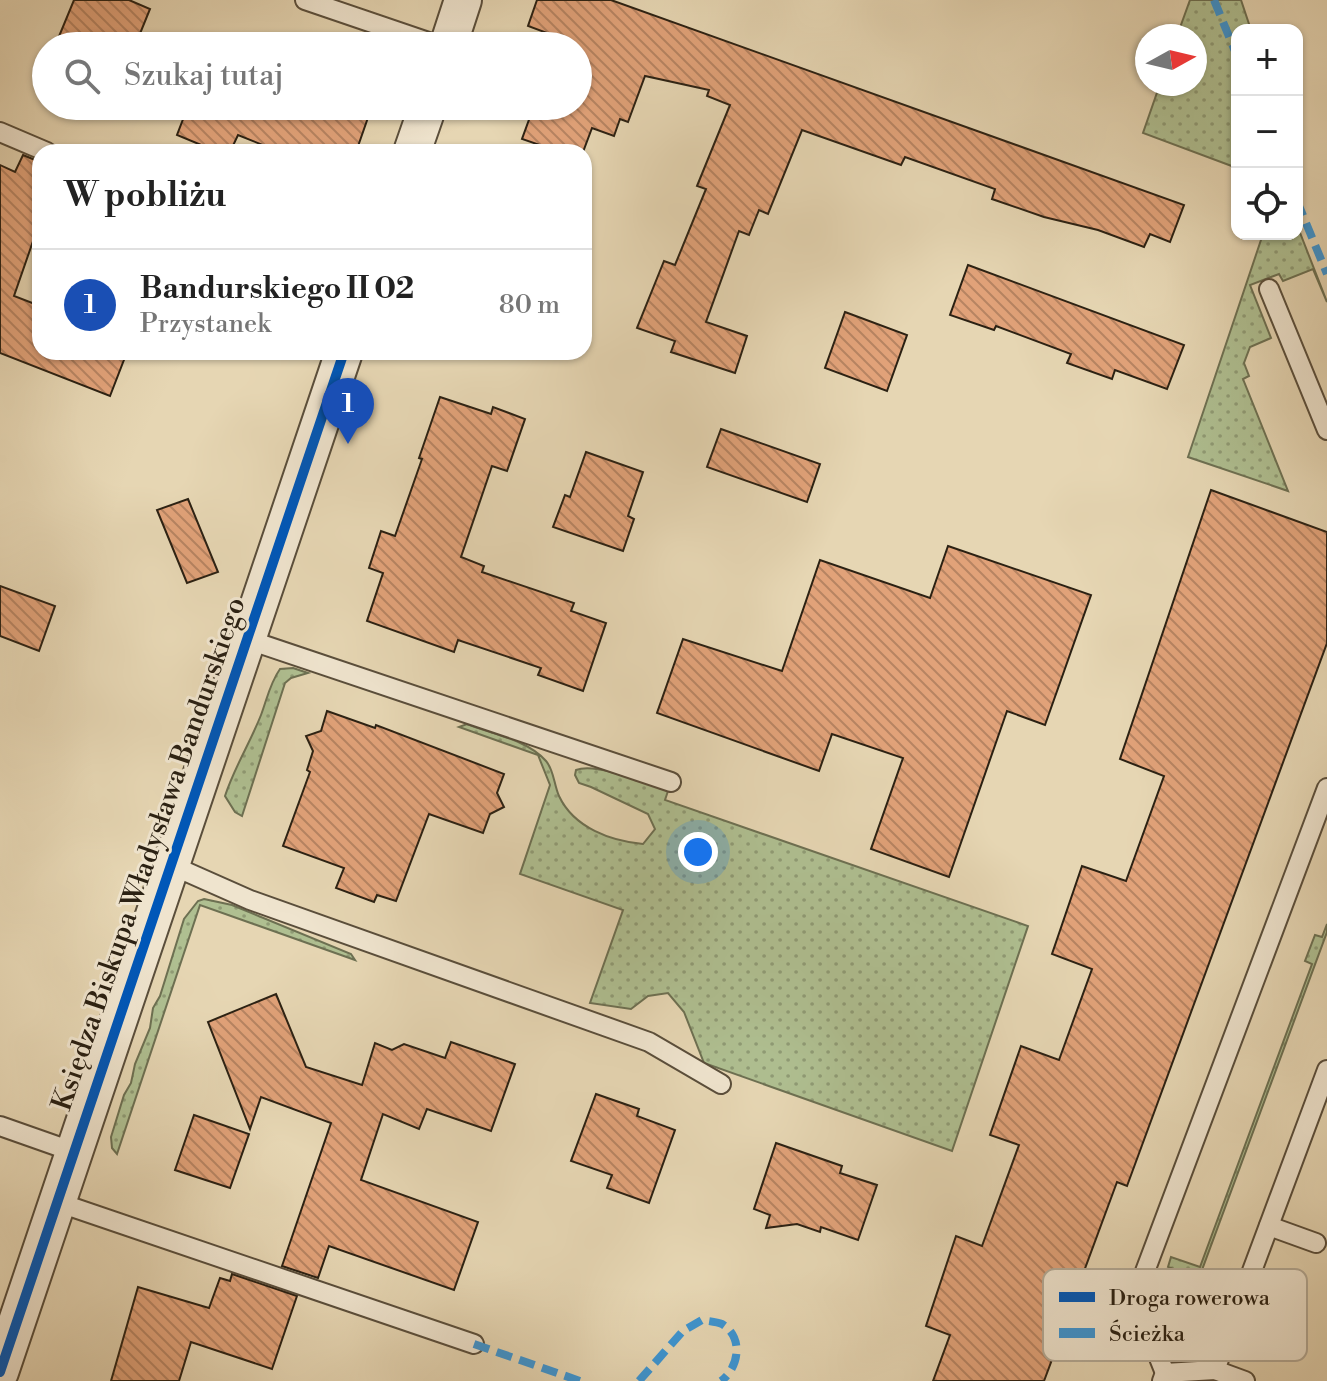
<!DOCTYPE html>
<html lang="pl">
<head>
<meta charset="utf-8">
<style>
	:root { --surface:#fff; --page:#f6f6f6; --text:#222; --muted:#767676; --line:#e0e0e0; --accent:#8f2418 }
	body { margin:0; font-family:"Libre Bodoni",serif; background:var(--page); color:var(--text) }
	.controls { position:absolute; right:24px; top:24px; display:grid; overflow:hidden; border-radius:16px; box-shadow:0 2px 6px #0004 }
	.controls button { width:72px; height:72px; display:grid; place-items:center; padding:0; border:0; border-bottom:2px solid var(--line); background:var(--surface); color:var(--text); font:40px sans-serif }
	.compass { position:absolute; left:1135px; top:24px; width:72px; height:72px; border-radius:50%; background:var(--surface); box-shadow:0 2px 6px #0004; rotate:82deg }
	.you { position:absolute; left:698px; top:852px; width:28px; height:28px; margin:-20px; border:6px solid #fff; border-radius:50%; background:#1a73e8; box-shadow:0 0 0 12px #1a73e833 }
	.badge { display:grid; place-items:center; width:52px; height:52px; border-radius:50%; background:var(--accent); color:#fff; font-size:26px; font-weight:700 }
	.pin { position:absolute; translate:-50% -66px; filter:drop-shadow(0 2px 4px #0008) }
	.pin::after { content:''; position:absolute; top:42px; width:28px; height:24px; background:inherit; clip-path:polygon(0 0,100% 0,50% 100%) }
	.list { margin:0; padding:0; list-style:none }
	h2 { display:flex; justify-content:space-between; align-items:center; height:104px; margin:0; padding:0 32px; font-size:34px }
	h2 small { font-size:26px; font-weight:400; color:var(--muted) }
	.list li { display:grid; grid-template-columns:52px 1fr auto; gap:24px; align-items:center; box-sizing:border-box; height:112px; padding:0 32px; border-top:2px solid var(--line) }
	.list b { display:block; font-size:30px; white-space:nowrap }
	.list p { margin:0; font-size:26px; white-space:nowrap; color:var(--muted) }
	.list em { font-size:26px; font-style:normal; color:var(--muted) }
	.icon { flex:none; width:44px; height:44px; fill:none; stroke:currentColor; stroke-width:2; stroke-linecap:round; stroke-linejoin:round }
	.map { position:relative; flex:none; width:1327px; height:1381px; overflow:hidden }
	.search { position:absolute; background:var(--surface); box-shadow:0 2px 6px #0004; left:32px; top:32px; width:560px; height:88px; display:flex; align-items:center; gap:20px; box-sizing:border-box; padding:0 28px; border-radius:44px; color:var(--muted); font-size:30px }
	.panel { position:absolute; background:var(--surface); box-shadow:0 2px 6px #0004; left:32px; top:144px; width:560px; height:216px; border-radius:24px }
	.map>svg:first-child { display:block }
	.grass { fill:url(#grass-dots); stroke:#6d7052; stroke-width:2 }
	.building { fill:url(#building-back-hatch); stroke:#2b2113; stroke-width:2 }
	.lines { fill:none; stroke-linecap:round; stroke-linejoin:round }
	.service-casing { stroke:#5a4e3b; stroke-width:22 }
	.minor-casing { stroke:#5a4e3b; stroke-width:40 }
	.service { stroke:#efe4ce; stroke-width:18 }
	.minor { stroke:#efe4ce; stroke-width:36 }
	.quiet { stroke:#3c95d3; stroke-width:8; stroke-dasharray:16 8; stroke-linecap:butt }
	.cycleway-casing { stroke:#efe4ce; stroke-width:15 }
	.cycleway { stroke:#0057b8; stroke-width:10 }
	.labels { text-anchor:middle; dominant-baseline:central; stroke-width:6; stroke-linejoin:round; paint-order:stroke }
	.street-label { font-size:28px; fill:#2b2113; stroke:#efe4ce }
	.key { fill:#efe4ce; stroke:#b4aa96; stroke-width:2 }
	.key-label { font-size:22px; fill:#2b2113 }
</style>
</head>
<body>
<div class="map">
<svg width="1327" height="1381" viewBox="0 0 1327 1381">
	<defs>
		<pattern id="grass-dots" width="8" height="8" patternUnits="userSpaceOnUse" patternTransform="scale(2)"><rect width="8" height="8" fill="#afbf91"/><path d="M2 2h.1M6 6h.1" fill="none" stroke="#8f9b75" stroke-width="1.8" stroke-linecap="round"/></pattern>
		<pattern id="building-back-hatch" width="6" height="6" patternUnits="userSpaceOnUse" patternTransform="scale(2)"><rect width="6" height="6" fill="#e1a279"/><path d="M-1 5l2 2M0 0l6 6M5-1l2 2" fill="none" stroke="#b78462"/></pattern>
	</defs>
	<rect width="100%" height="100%" fill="#e6d6b3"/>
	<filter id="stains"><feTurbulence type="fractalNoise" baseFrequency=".0025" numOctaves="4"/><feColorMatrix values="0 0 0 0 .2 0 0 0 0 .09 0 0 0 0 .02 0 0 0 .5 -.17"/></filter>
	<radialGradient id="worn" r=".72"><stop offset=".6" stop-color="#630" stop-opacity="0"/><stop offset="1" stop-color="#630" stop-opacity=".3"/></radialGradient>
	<g class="grass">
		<polygon points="1190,0 1241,0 1251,30 1237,30 1237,168 1143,133 1160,84 1195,84 1195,36 1177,36"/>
		<polygon points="1297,225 1327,302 1313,269 1283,281 1279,274 1250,285 1271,338 1250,347 1244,363 1249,376 1243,379 1288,491 1188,457 1263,234 1297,234"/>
		<path d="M293,668L308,673L291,678L285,683L242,816L235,812L225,796C234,768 250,743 261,715C267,699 270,683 280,669Z"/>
		<path d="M467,724C492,734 528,740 546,761C554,770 554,785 559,796C574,828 611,841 643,844L655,829L648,814L591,787L579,783L575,775L576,770C597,762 646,784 668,791L665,800L1028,926L952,1151L704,1063L684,1012L668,993L648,996L631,1009L590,1003L623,910L520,874L550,785L538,755L459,727Z"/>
		<polygon points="204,899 232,905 351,954 355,960 200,905 117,1154 112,1148 111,1137 124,1095 131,1083 135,1064 150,1028 153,1008 160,996 184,919 198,901"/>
		<polygon points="1327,924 1327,932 1202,1270 1232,1281 1229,1289 1168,1267 1171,1257 1200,1267 1312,964 1305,961 1315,935 1322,937"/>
	</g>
	<g class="building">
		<polygon points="74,0 129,0 150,9 135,46 55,46"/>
		<polygon points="537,0 611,0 1184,205 1170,242 1150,234 1144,247 1098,230 1044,217 992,199 995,189 905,157 901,165 802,130 768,214 759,210 749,235 739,231 706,322 747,336 735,373 671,352 675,341 637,328 664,261 675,265 706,189 697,186 730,105 707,96 709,90 645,76 628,122 620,119 614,136 592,128 583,152 560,152 522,139 534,106 578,106 578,46 572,46 574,43 528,26"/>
		<polygon points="169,106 372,106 356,152 280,152 238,135 230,152 218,152 177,135 185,114"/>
		<polygon points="23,155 40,162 40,221 14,296 40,306 40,352 127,352 110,396 0,353 0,165 15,172"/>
		<polygon points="968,265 1184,345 1167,389 1115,370 1112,379 1067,363 1071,354 996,326 994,330 950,315"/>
		<polygon points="845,312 907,335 887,391 825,368"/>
		<polygon points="440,397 491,414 493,407 525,419 507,471 492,466 461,557 484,566 482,572 574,603 571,611 606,623 583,691 538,675 541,668 458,640 454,652 367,621 383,573 369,568 381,531 395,536 422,459 419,458"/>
		<polygon points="721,429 820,464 807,502 707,467"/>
		<polygon points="586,452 643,472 628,516 634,519 623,551 553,527 565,495 570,497"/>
		<polygon points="1211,490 1327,532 1327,643 1127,1186 1117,1182 1080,1282 1086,1285 1060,1359 1053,1357 1044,1381 933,1381 950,1335 926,1326 956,1236 982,1246 1019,1145 990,1135 1021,1046 1059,1060 1092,969 1052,954 1082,866 1126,881 1164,776 1120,759"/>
		<polygon points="188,499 218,572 187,583 157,510"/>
		<polygon points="948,546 1091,595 1045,725 1007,711 949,877 871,849 903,758 832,734 819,771 657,713 683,639 782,671 820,560 930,598"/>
		<polygon points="0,586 55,606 39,651 0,636"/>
		<polygon points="327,711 375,728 376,725 504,774 497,793 504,807 490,814 483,833 429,814 396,901 377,895 374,902 336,888 344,868 283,846 310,772 307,770 313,751 306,736 321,731"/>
		<polygon points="276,994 306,1067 362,1085 375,1043 392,1050 404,1044 445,1058 451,1042 515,1064 491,1131 427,1109 419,1129 383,1114 361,1180 478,1222 454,1290 329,1246 318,1278 282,1266 331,1123 261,1097 250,1129 208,1022"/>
		<polygon points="596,1094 639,1109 637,1116 675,1130 649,1203 607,1188 612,1175 571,1161"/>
		<polygon points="194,1115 249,1134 230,1188 175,1170"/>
		<polygon points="776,1143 842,1166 840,1173 877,1185 858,1240 821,1227 820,1232 797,1224 766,1228 770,1215 754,1209"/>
		<polygon points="232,1274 297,1296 272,1369 191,1342 179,1381 111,1381 138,1287 209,1308 220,1278 230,1281"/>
	</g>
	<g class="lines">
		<g class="service-casing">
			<g id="service">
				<polyline points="305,0 440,46"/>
				<polyline points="0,132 47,152"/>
				<polyline points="1269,289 1327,430"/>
				<polyline points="246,639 671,782"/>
				<polyline points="171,865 250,900 649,1042 721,1084"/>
				<polyline points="0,1126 74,1152"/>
				<polyline points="57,1202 474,1344"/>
				<polyline points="1269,1226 1316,1243"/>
				<polyline points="1215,1370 1245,1381"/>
				<polyline points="1165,1373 1135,1298 1327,788"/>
				<polyline points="1162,1381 1165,1373 1215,1370 1327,1070"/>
			</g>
		</g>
		<g class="minor-casing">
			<g id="minor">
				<polyline points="448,46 463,0"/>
				<polyline points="412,152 428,106"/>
				<polyline points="0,1372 344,352"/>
			</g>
		</g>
		<use href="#service" class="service"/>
		<use href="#minor" class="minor"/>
		<g class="quiet">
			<polyline points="1214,0 1237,56"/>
			<polyline points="1297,201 1327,274"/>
			<polyline points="474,1344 580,1381"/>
			<path d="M639,1381L683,1331L702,1320C708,1321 717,1322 722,1324C744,1337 739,1368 721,1381"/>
		</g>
		<g class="cycleway-casing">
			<polyline id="cycleway" points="0,1372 344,352"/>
		</g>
		<use href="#cycleway" class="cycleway"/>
	</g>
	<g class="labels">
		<g class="street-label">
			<text transform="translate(149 854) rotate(-71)">Księdza Biskupa Władysława Bandurskiego</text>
		</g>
	</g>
	<rect x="1043" y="1269" width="264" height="92" rx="12" class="key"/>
	<rect x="1059" y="1292" width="36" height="10" fill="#0057b8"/>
	<rect x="1059" y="1328" width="36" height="10" fill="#3c95d3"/>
	<g class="key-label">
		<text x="1109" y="1305">Droga rowerowa</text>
		<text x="1109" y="1341">Ścieżka</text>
	</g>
	<rect width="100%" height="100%" filter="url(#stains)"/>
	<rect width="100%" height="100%" fill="url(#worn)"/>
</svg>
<div class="controls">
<button>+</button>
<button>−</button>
<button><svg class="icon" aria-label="locate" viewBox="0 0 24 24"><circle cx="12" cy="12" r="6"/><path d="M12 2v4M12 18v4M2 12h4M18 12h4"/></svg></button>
</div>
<svg class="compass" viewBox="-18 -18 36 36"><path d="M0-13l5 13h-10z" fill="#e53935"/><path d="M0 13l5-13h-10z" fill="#767676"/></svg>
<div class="you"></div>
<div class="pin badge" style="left:348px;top:444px;background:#1a4fb4">1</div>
<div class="search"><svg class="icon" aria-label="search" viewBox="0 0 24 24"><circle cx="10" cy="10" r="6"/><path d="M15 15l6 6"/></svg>Szukaj tutaj</div>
<section class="panel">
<h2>W pobliżu<small></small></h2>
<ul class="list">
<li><span class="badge" style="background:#1a4fb4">1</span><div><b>Bandurskiego II 02</b><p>Przystanek</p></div><em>80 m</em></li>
</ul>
</section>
</div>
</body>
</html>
